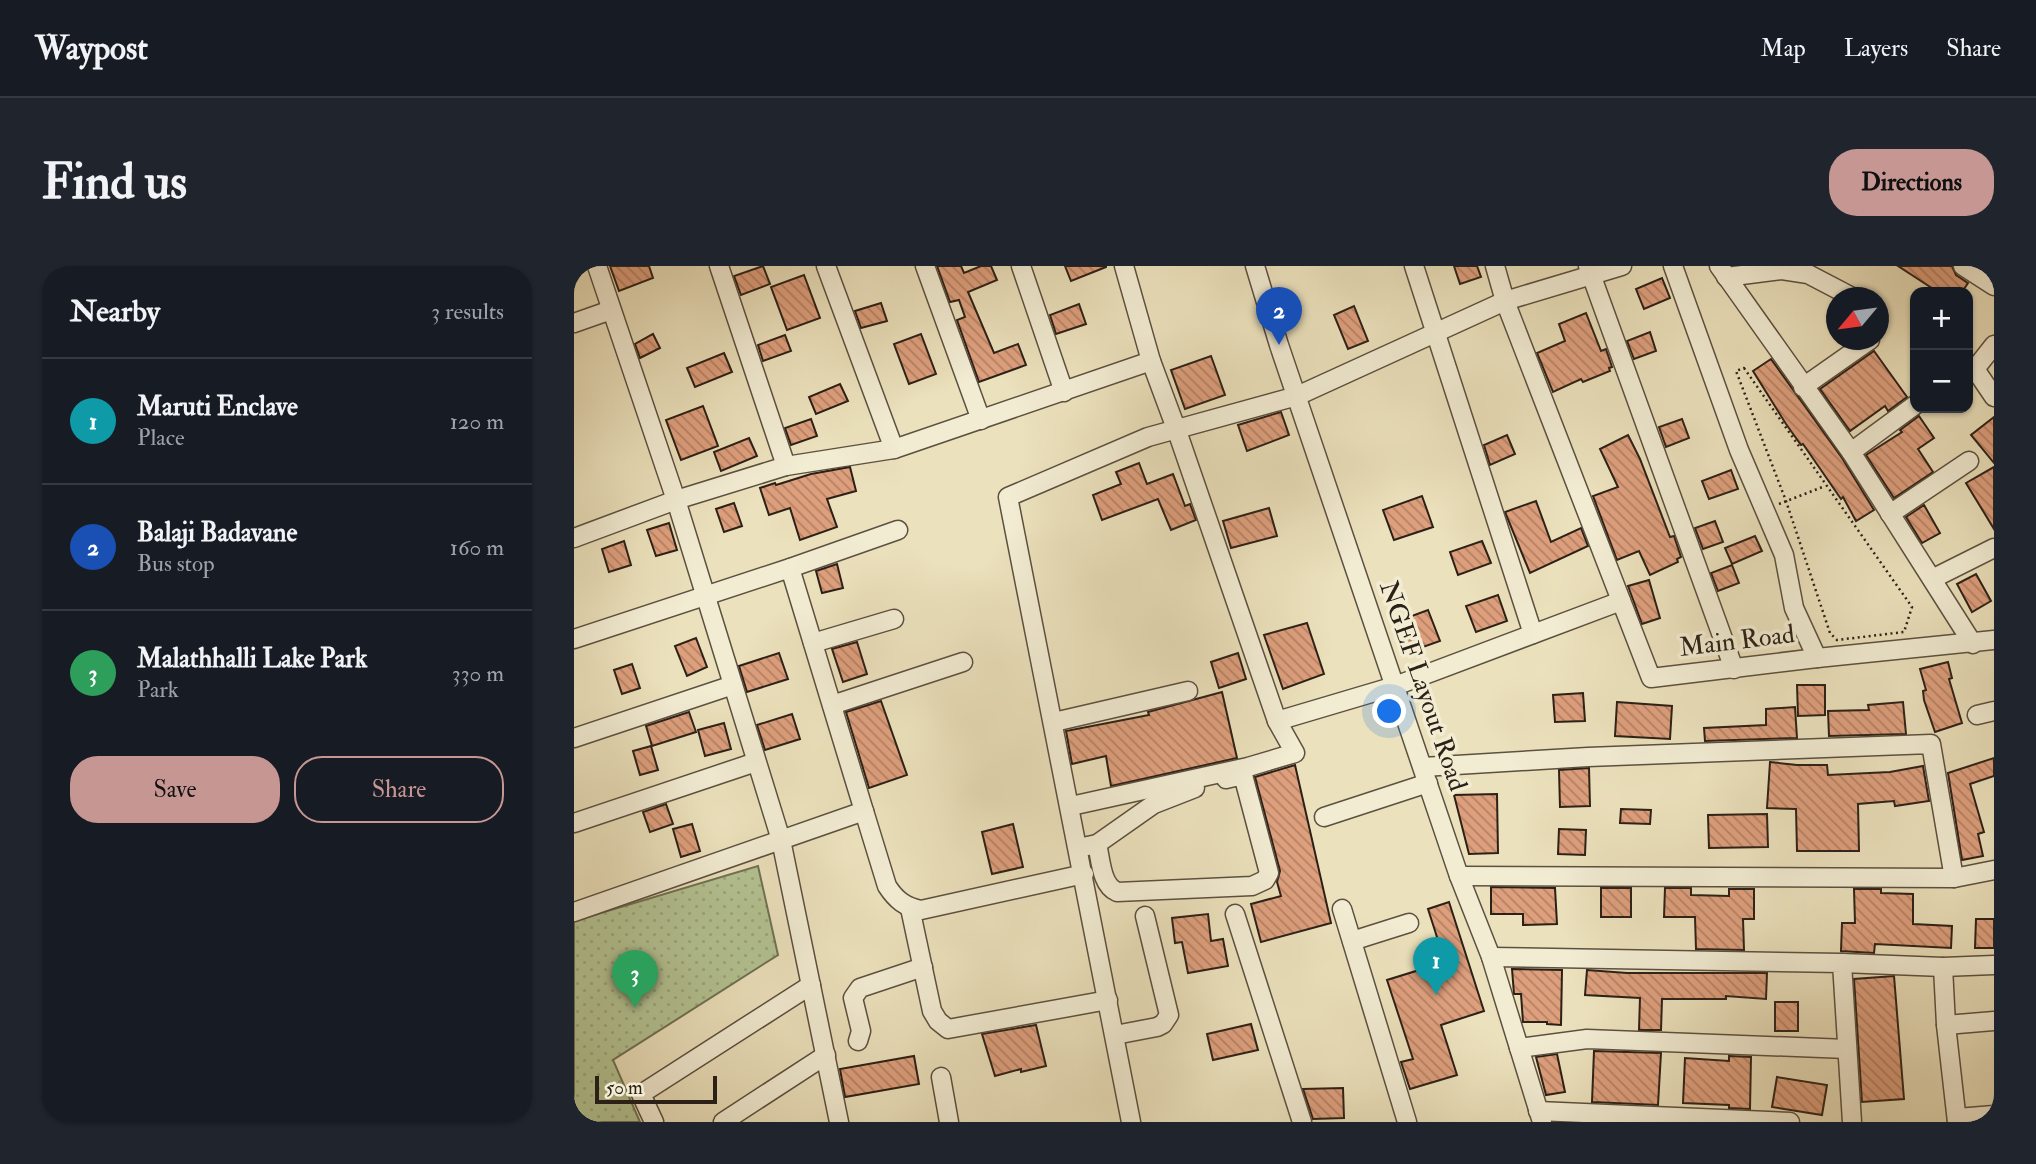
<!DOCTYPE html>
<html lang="en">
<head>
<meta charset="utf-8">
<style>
	:root { --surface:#171b24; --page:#20242c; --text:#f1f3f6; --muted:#9ea1a6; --line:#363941; --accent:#c59692 }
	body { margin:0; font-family:"IM FELL Double Pica",serif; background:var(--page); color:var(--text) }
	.controls { position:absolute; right:21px; top:21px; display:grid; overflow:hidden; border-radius:14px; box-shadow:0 2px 5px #0004 }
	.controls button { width:63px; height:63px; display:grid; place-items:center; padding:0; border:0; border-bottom:2px solid var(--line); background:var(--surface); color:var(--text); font:35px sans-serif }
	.compass { position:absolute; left:1252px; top:21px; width:63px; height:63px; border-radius:50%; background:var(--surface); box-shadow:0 2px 5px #0004; rotate:241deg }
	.scale { position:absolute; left:21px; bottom:18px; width:122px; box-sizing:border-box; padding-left:7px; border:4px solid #2c2017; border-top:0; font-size:19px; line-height:24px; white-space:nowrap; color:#2c2017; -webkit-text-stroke:5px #f2ecd3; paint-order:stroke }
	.you { position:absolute; left:816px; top:446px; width:24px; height:24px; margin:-18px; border:5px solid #fff; border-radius:50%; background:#1a73e8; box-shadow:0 0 0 10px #1a73e833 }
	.badge { display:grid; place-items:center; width:46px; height:46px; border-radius:50%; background:var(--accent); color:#fff; font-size:23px; font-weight:700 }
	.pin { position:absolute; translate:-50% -58px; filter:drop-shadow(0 2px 4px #0008) }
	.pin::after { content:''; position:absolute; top:37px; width:24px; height:21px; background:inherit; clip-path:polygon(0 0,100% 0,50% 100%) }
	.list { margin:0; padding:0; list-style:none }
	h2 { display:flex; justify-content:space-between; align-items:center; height:91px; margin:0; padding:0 28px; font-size:30px }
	h2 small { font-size:23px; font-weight:400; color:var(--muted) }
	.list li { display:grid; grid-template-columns:46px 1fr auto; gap:21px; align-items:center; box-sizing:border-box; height:126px; padding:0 28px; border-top:2px solid var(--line) }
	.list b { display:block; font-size:26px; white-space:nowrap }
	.list p { margin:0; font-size:23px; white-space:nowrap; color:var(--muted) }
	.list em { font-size:23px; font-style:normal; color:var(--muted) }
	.actions { display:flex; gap:14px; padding:21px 28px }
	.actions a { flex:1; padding:16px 0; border:2px solid var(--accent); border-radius:28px; text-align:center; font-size:24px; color:var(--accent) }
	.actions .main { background:var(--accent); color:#111 }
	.map { position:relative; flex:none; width:1420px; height:856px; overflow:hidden; border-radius:28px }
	header { display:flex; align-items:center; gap:42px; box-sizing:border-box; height:98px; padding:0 35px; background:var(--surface); border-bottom:2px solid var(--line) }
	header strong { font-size:33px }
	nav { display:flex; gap:38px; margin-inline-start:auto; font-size:24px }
	.intro { display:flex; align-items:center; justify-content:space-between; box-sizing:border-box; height:168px; padding:0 42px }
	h1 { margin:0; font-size:49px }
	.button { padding:18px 32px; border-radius:28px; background:var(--accent); color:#111; font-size:24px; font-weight:700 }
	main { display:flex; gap:42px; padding:0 42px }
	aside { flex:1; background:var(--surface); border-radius:28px; box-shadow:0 2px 5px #0004 }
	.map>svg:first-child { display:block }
	.park { fill:url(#park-dots); stroke:#707255; stroke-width:2 }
	.building { fill:url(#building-back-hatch); stroke:#2c2017; stroke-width:2 }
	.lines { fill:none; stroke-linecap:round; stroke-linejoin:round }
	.minor-casing { stroke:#5c5040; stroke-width:21 }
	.path { stroke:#2c2017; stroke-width:2.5; stroke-dasharray:2 3.5; stroke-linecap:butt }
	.minor { stroke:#f2ecd3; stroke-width:18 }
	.labels { text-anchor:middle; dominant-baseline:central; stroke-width:7; stroke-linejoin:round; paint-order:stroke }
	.street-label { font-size:26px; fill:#2c2017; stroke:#f2ecd3 }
</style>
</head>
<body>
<header>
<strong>Waypost</strong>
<nav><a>Map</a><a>Layers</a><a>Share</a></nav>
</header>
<div class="intro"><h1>Find us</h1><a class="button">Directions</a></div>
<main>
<aside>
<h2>Nearby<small>3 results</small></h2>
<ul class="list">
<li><span class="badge" style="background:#0f9aa8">1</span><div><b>Maruti Enclave</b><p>Place</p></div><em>120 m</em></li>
<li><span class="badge" style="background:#1a4fb4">2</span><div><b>Balaji Badavane</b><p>Bus stop</p></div><em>160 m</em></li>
<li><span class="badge" style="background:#2e9e5b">3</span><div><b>Malathhalli Lake Park</b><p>Park</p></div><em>330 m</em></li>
</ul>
<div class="actions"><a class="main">Save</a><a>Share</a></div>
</aside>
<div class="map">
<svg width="1420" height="856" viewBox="0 0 1420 856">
	<defs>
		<pattern id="park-dots" width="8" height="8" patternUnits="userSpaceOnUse" patternTransform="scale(1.75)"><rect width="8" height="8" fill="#b4c393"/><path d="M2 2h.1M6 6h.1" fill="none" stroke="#9ba77e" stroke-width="1.8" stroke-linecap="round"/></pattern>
		<pattern id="building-back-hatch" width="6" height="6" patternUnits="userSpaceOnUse" patternTransform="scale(1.75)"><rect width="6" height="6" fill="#de9f7d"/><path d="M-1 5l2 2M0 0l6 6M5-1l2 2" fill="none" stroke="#b48165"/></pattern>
	</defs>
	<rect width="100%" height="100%" fill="#ebe1bc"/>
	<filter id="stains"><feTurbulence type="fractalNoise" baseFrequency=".00286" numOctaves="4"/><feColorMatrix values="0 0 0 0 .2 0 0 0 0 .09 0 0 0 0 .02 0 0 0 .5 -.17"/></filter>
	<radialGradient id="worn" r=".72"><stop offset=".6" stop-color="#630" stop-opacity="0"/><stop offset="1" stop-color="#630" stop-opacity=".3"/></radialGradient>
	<polygon class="park" points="184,600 204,689 39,794 66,856 0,856 0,655"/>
	<g class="building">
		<polygon points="36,0 75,0 79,12 45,25"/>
		<polygon points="189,0 196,18 167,29 160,10"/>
		<polygon points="363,0 387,0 390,7 407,0 417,0 423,14 394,26 420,87 444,78 452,99 405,116 383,54 391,51 385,34 376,36"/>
		<polygon points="491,0 532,0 532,1 497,15"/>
		<polygon points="880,0 903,0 907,11 886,18"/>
		<polygon points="1324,0 1378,0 1382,9 1394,17 1388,26 1364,26"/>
		<polygon points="230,9 246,52 213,64 197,21"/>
		<polygon points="1088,12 1096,32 1070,43 1062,23"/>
		<polygon points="307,37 313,55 287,62 281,45"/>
		<polygon points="505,38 512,58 482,68 476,49"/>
		<polygon points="780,40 794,75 774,83 760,49"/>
		<polygon points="1012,47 1027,85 1032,83 1038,101 1035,102 1036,105 1009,116 1007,113 979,126 963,87 991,75 985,58"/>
		<polygon points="1076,66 1082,85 1060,93 1053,75"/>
		<polygon points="79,68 86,82 66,92 61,78"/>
		<polygon points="347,68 362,108 335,118 320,78"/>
		<polygon points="211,69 217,85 189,95 184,79"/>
		<polygon points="1300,85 1333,131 1314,145 1311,140 1276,165 1246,123"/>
		<polygon points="150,87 158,106 121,121 113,102"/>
		<polygon points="637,90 651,129 611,143 597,104"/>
		<polygon points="1197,93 1268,192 1300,244 1282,255 1269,231 1267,233 1229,178 1227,179 1212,158 1179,105"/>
		<polygon points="266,118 274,135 242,148 235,131"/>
		<polygon points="129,140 144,180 107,194 92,154"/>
		<polygon points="707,146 715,169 673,185 664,159"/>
		<polygon points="1345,150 1360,172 1344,183 1359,206 1320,232 1292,189 1328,166 1326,164"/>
		<polygon points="1420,151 1420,197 1397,169"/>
		<polygon points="237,153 243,170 217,179 211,162"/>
		<polygon points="1108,153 1115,172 1092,181 1085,161"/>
		<polygon points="933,169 941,188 916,199 910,179"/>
		<polygon points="1054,169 1066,193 1096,271 1100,270 1107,291 1103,293 1104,296 1076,309 1065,285 1043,294 1019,230 1044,221 1026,183"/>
		<polygon points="175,172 183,190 147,205 140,186"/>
		<polygon points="565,197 573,218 599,208 611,240 616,238 622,254 597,264 584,233 528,254 519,229 547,218 542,206"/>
		<polygon points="276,201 282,225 253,233 263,261 226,274 216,242 195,249 186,222 201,217 202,219 237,208"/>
		<polygon points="1420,201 1420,263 1392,217"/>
		<polygon points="1157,204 1164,223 1135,233 1128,215"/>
		<polygon points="848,230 859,261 820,274 809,244"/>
		<polygon points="962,235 977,276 1007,262 1014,280 956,307 931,246"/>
		<polygon points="160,237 168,260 150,266 142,243"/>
		<polygon points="1350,239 1366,267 1348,277 1332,251"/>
		<polygon points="695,242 703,270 657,282 649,255"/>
		<polygon points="1141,255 1149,276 1129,283 1121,262"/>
		<polygon points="95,257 103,284 82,290 73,264"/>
		<polygon points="1181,270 1188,285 1158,298 1151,282"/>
		<polygon points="50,275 57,299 35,306 28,283"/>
		<polygon points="908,275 917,297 884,309 876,286"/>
		<polygon points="263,298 269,322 248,327 242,305"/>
		<polygon points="1158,299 1165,317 1144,325 1137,307"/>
		<polygon points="1402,308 1417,335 1398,346 1383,318"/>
		<polygon points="1075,314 1086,352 1068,358 1054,320"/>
		<polygon points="924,329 933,355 902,366 892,340"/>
		<polygon points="854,344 866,375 835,386 824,355"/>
		<polygon points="733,357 750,408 709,423 690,369"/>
		<polygon points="122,372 133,401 113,410 101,380"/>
		<polygon points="283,376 293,408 269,416 258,383"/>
		<polygon points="205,387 214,413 173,426 165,400"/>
		<polygon points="664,387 672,413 645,422 637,396"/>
		<polygon points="1374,396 1378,412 1375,413 1388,457 1361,466 1350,434 1349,425 1352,424 1346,403"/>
		<polygon points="58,398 66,422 48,428 40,404"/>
		<polygon points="1223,419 1251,419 1251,449 1224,450"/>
		<polygon points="648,426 663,492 537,520 532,490 498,498 492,465 575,449 574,446"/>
		<polygon points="1009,427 1011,455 981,456 979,429"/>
		<polygon points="307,435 333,509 295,522 272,446"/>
		<polygon points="1043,436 1098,440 1096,473 1041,470"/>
		<polygon points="1329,436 1332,468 1255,470 1254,445 1295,444 1294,439"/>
		<polygon points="1221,441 1223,472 1131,475 1130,462 1192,459 1192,443"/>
		<polygon points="115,446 122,466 78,480 72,460"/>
		<polygon points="218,448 226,473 191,484 183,459"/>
		<polygon points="150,457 157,483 131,490 124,464"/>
		<polygon points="77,480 84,504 66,509 59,485"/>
		<polygon points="1420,492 1420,510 1396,518 1410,566 1404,568 1409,590 1388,594 1374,507"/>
		<polygon points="1196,496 1223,499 1253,499 1254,509 1316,506 1349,500 1355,535 1321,540 1320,535 1284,538 1285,585 1223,585 1222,543 1193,542"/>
		<polygon points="721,499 757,657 687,676 677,638 707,630 703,616 706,605 681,511"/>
		<polygon points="1015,502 1016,540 986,541 985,504"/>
		<polygon points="923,528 924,587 895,588 880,529"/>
		<polygon points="92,538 99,558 76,566 69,546"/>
		<polygon points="1047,543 1077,544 1076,558 1046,557"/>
		<polygon points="1193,548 1194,581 1135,582 1134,549"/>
		<polygon points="118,558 126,585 107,591 99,563"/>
		<polygon points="439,558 449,601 418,608 408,566"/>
		<polygon points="985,563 1012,564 1011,589 984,588"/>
		<polygon points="917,621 981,622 983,658 949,659 949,648 917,648"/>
		<rect x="1027" y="622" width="30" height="29"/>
		<polygon points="1091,622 1117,622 1117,629 1155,630 1155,623 1180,623 1180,653 1169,653 1170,684 1122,683 1121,651 1090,651"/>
		<polygon points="1280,623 1307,623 1307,627 1339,628 1339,658 1378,660 1377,682 1301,678 1300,687 1267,685 1268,657 1281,657"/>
		<polygon points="875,636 910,745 867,759 883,809 836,823 827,796 839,793 813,714 871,696 854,643"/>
		<polygon points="634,648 637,675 649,673 654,700 614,707 608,676 601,677 598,652"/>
		<polygon points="1402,653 1420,653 1420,682 1401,682"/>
		<polygon points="938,703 988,704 987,759 973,758 973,756 949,756 947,728 940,728"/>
		<polygon points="1013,704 1053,707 1193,707 1192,733 1152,730 1152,733 1088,733 1087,764 1065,764 1066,732 1011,729"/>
		<polygon points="1320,710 1330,833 1288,836 1280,713"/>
		<rect x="1201" y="736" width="23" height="29"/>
		<polygon points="677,758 684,784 639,794 633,768"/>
		<polygon points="462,759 472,800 447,806 447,803 421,810 408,768"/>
		<polygon points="1020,785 1087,787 1084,839 1018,836"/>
		<polygon points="983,788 991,826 972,829 962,791"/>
		<polygon points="340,790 345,818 271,831 266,803"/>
		<polygon points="1155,790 1177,791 1176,843 1155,842 1155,839 1109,837 1111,792 1155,795"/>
		<polygon points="1203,811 1253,819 1248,849 1198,841"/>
		<polygon points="769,822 770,852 739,853 729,823"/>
	</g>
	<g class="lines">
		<g class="minor-casing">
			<g id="minor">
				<polyline points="23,0 102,234 207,574 265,856"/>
				<polyline points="145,0 212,200"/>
				<polyline points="252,0 320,183"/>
				<polyline points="351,0 407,154"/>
				<polyline points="447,0 490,126"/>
				<polyline points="681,0 705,79 885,610 917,691 968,856"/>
				<polyline points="840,0 959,368"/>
				<polyline points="921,0 931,35 1077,412 1243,392 1420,374"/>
				<polyline points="1014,0 1160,403"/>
				<polyline points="1099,0 1165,184 1210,289 1220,342 1243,392"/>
				<polyline points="1145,0 1277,186 1399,378"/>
				<polyline points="1389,0 1420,20"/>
				<polyline points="1152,11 1208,4 1234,8 1280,32"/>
				<polyline points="0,57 37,44"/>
				<polyline points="1401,103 1420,79"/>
				<polyline points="1394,107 1401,103 1420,131"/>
				<polyline points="1229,121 1296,74"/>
				<polyline points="1277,186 1341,139"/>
				<polyline points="1316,248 1395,195"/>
				<polyline points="0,272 102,234 212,200 320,183 577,95"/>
				<polyline points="1358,313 1420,282"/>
				<polyline points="0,373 216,302 324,264"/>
				<polyline points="239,377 320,353"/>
				<polyline points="258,439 389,396"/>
				<polyline points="1403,449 1420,445"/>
				<polyline points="703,455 821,420 1047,335"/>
				<polyline points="480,456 614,425"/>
				<polyline points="0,472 159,419"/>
				<polyline points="849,501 1014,491 1357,478 1380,612 885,610"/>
				<polyline points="497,540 674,501 721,487 703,455 603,165 577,95 550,0"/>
				<path d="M290,545L313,620C322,634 331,641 347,644L510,608"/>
				<polyline points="750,551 854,517"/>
				<polyline points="0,557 182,496"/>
				<path d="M523,578C527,594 527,619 543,626L678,620L691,614L695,607L669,509L652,513"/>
				<polyline points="504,582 523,578 580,538 621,522"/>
				<polyline points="1380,612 1420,604"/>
				<polyline points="336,642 358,745 364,755 374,763 534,734"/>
				<polyline points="768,643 833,856"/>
				<polyline points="0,646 290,545 216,302"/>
				<polyline points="661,648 728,856"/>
				<polyline points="778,675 835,657"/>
				<polyline points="917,691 1268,697 1278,856"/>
				<polyline points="1268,697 1369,701 1420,699"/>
				<polyline points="1369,701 1372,759 1383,856"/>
				<polyline points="1372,759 1420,755"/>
				<polyline points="541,769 583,761 589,758 595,749 571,650"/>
				<polyline points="284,775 287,765 279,732 286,722 349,701"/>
				<polyline points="945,782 1013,773 1273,783"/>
				<polyline points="367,811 375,856"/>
				<polyline points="964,845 1216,856"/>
				<polyline points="1383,852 1420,849"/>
				<polyline points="80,856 67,828 237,719"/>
				<polyline points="149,856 252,789"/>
				<polyline points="557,856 434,231 574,171 723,130 931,35 1048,0"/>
			</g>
		</g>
		<g class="path">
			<polygon points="1170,102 1338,341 1330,366 1263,374 1256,367 1212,235 1162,105"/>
			<polyline points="1205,238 1251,220"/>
		</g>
		<use href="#minor" class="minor"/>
	</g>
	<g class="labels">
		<g class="street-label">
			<text transform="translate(1163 375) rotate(-7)">Main Road</text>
			<text transform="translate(849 420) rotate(71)">NGEF Layout Road</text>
		</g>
	</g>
	<rect width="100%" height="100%" filter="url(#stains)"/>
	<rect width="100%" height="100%" fill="url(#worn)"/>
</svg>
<div class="controls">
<button>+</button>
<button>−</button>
</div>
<svg class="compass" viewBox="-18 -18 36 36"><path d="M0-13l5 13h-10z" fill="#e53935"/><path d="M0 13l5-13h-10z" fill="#9ea1a6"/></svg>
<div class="scale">50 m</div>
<div class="you"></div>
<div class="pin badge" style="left:862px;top:729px;background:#0f9aa8">1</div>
<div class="pin badge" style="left:705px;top:79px;background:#1a4fb4">2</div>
<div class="pin badge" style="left:61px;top:742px;background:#2e9e5b">3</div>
</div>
</main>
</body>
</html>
